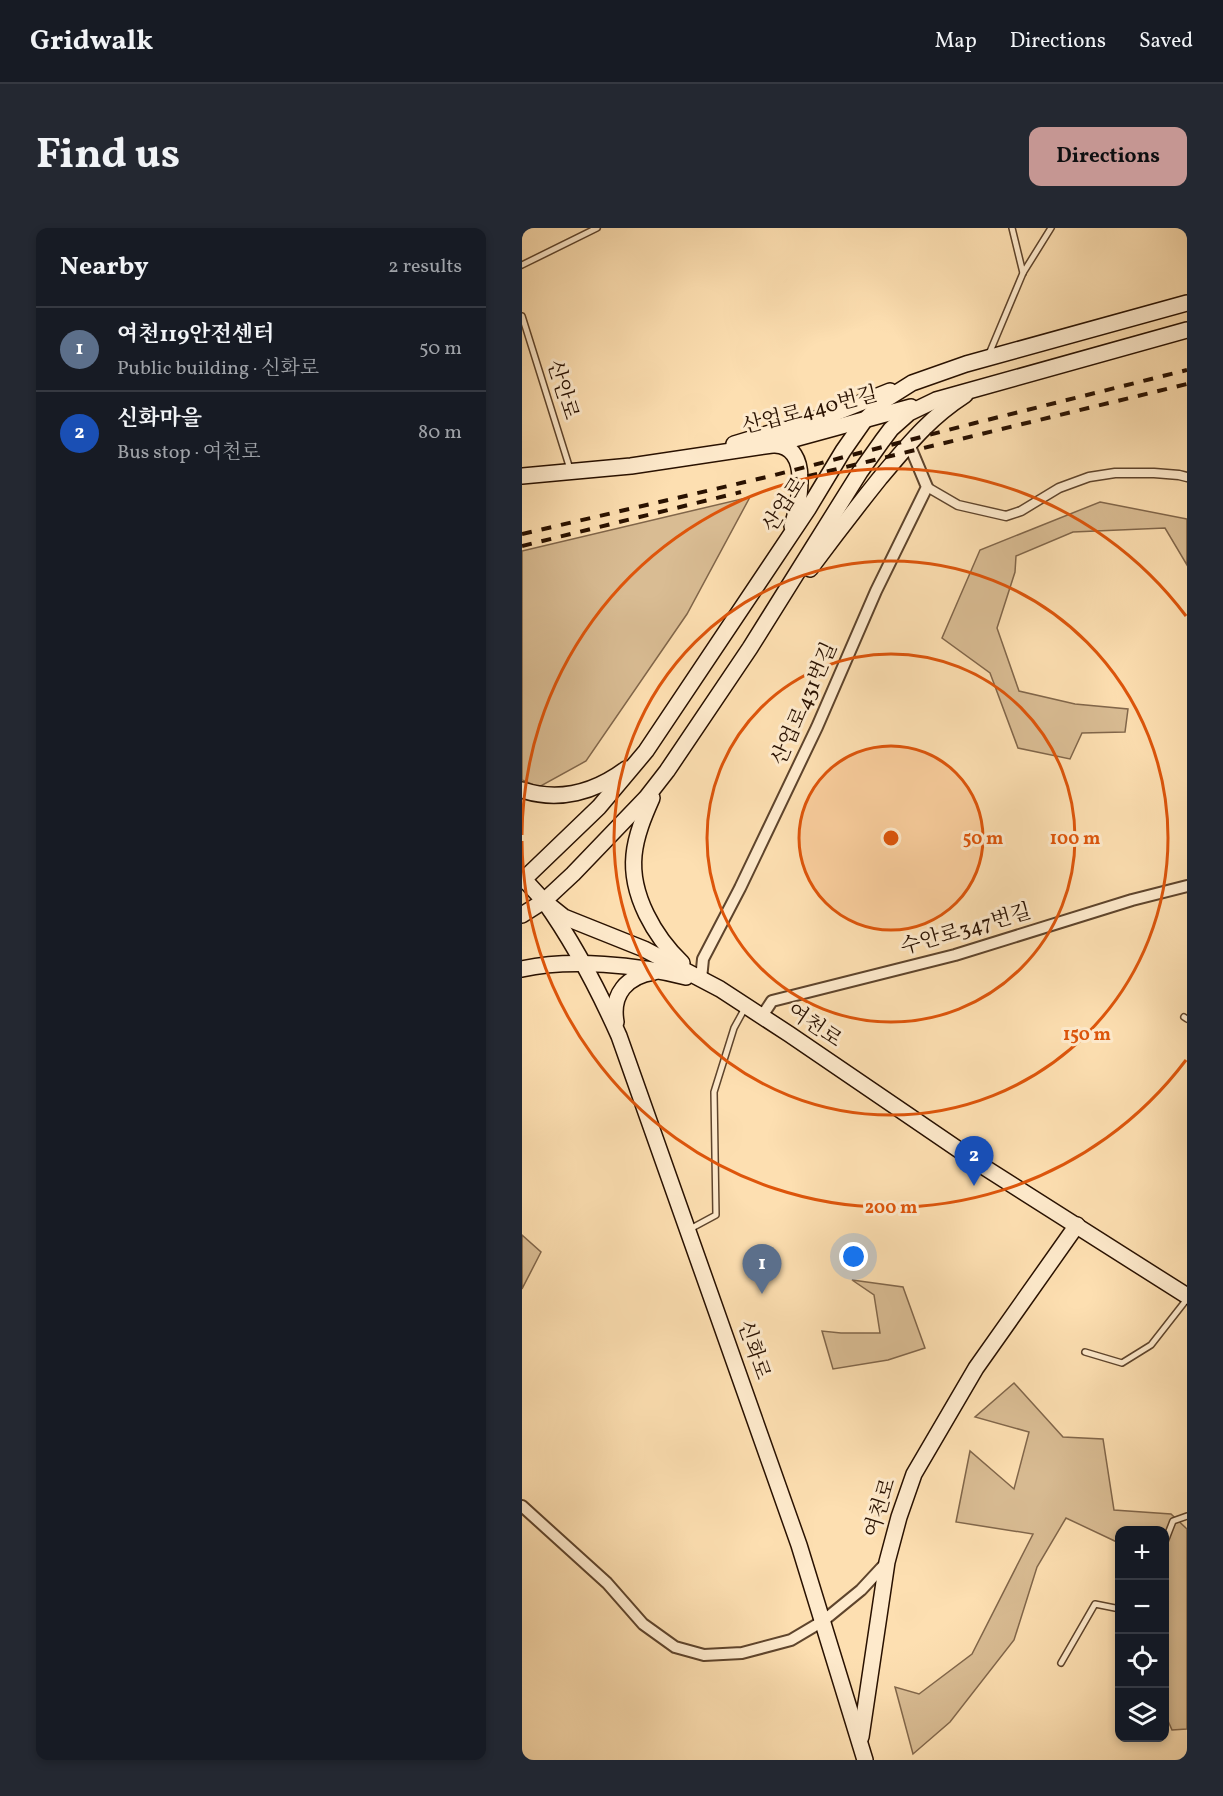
<!DOCTYPE html>
<html lang="en">
<head>
<meta charset="utf-8">
<style>
	:root { --surface:#171b24; --page:#242831; --text:#f1f3f6; --muted:#9ea1a6; --line:#363941; --accent:#c59692 }
	body { margin:0; font-family:Vollkorn,"Noto Serif KR",serif; background:var(--page); color:var(--text) }
	.controls { position:absolute; right:18px; bottom:18px; display:grid; overflow:hidden; border-radius:12px; box-shadow:0 3px 9px #0003 }
	.controls button { width:54px; height:54px; display:grid; place-items:center; padding:0; border:0; border-bottom:2px solid var(--line); background:var(--surface); color:var(--text); font:30px sans-serif }
	.you { position:absolute; left:332px; top:1029px; width:21px; height:21px; margin:-15px; border:4px solid #fff; border-radius:50%; background:#1a73e8; box-shadow:0 0 0 9px #1a73e833 }
	.badge { display:grid; place-items:center; width:39px; height:39px; border-radius:50%; background:var(--accent); color:#fff; font-size:20px; font-weight:700 }
	.pin { position:absolute; translate:-50% -50px; filter:drop-shadow(0 2px 3px #0008) }
	.pin::after { content:''; position:absolute; top:32px; width:21px; height:18px; background:inherit; clip-path:polygon(0 0,100% 0,50% 100%) }
	.list { margin:0; padding:0; list-style:none }
	h2 { display:flex; justify-content:space-between; align-items:center; height:78px; margin:0; padding:0 24px; font-size:26px }
	h2 small { font-size:20px; font-weight:400; color:var(--muted) }
	.list li { display:grid; grid-template-columns:39px 1fr auto; gap:18px; align-items:center; box-sizing:border-box; height:84px; padding:0 24px; border-top:2px solid var(--line) }
	.list b { display:block; font-size:22px; white-space:nowrap }
	.list p { margin:0; font-size:20px; white-space:nowrap; color:var(--muted) }
	.list em { font-size:20px; font-style:normal; color:var(--muted) }
	.icon { flex:none; width:33px; height:33px; fill:none; stroke:currentColor; stroke-width:2; stroke-linecap:round; stroke-linejoin:round }
	.map { position:relative; flex:none; width:665px; height:1532px; overflow:hidden; border-radius:12px }
	header { display:flex; align-items:center; gap:36px; box-sizing:border-box; height:84px; padding:0 30px; background:var(--surface); border-bottom:2px solid var(--line) }
	header strong { font-size:28px }
	nav { display:flex; gap:33px; margin-inline-start:auto; font-size:21px }
	.intro { display:flex; align-items:center; justify-content:space-between; box-sizing:border-box; height:144px; padding:0 36px }
	h1 { margin:0; font-size:42px }
	.button { padding:15px 27px; border-radius:12px; background:var(--accent); color:#111; font-size:21px; font-weight:700 }
	main { display:flex; gap:36px; padding:0 36px }
	aside { flex:1; background:var(--surface); border-radius:12px; box-shadow:0 3px 9px #0003 }
	.map>svg:first-child { display:block }
	.green { fill:#d9bc93; stroke:#81664a; stroke-width:1.5 }
	.lines { fill:none; stroke-linecap:round; stroke-linejoin:round }
	.service-casing { stroke:#5e442c; stroke-width:8 }
	.pedestrian-casing { stroke:#5e442c; stroke-width:11 }
	.minor-casing { stroke:#5e442c; stroke-width:14 }
	.secondary-casing { stroke:#291100; stroke-width:18 }
	.service { stroke:#feeacc; stroke-width:5 }
	.pedestrian { stroke:#feeacc; stroke-width:8 }
	.minor { stroke:#feeacc; stroke-width:10 }
	.secondary { stroke:#feeacc; stroke-width:15 }
	.rail { stroke:#291100; stroke-width:4; stroke-dasharray:10 10; stroke-linecap:butt }
	.ring { fill:none; stroke:#de550b; stroke-width:3 }
	.labels { text-anchor:middle; dominant-baseline:central; stroke-width:6; stroke-linejoin:round; paint-order:stroke }
	.street-label { font-size:21px; fill:#291100; stroke:#feeacc }
	.centre { fill:#de550b; stroke:#feeacc; stroke-width:3 }
	.ring-label { font-size:18px; text-anchor:middle; font-weight:bold; fill:#de550b; stroke:#feeacc; stroke-width:6; stroke-linejoin:round; paint-order:stroke }
</style>
</head>
<body>
<header>
<strong>Gridwalk</strong>
<nav><a>Map</a><a>Directions</a><a>Saved</a></nav>
</header>
<div class="intro"><h1>Find us</h1><a class="button">Directions</a></div>
<main>
<aside>
<h2>Nearby<small>2 results</small></h2>
<ul class="list">
<li><span class="badge" style="background:#5c6f8a">1</span><div><b>여천119안전센터</b><p>Public building · 신화로</p></div><em>50 m</em></li>
<li><span class="badge" style="background:#1a4fb4">2</span><div><b>신화마을</b><p>Bus stop · 여천로</p></div><em>80 m</em></li>
</ul>
</aside>
<div class="map">
<svg width="665" height="1532" viewBox="0 0 665 1532">
	<rect width="100%" height="100%" fill="#fddfb1"/>
	<filter id="stains"><feTurbulence type="fractalNoise" baseFrequency=".00333" numOctaves="4"/><feColorMatrix values="0 0 0 0 .2 0 0 0 0 .09 0 0 0 0 .02 0 0 0 .5 -.17"/></filter>
	<radialGradient id="worn" r=".72"><stop offset=".6" stop-color="#630" stop-opacity="0"/><stop offset="1" stop-color="#630" stop-opacity=".3"/></radialGradient>
	<g class="green">
		<polygon points="228,269 165,386 64,533 17,559 0,552 0,323"/>
		<polygon points="578,274 665,291 665,337 643,300 551,304 494,328 493,344 475,400 497,463 553,476 606,481 603,504 560,505 548,531 496,520 468,445 420,410 458,322"/>
		<polygon points="0,1007 19,1024 0,1061"/>
		<polygon points="330,1052 381,1059 403,1120 366,1132 311,1141 300,1103 319,1105 358,1105 352,1067"/>
		<polygon points="492,1155 541,1209 581,1211 592,1282 649,1286 665,1301 665,1501 650,1502 643,1486 642,1302 598,1302 597,1315 544,1290 515,1339 492,1412 428,1494 391,1526 373,1459 397,1466 450,1426 511,1306 434,1294 448,1223 492,1261 507,1204 453,1189"/>
	</g>
	<g class="lines">
		<g class="service-casing">
			<g id="service">
				<polyline points="490,0 501,45"/>
				<polyline points="0,37 75,0"/>
				<polyline points="0,88 48,241"/>
				<polyline points="467,126 501,45 529,0"/>
				<polyline points="662,789 665,791"/>
				<polyline points="168,1001 194,987 192,864 212,800 223,780"/>
				<polyline points="563,1124 600,1135 629,1117 665,1071"/>
				<polyline points="642,1316 651,1293 665,1288"/>
				<polyline points="539,1435 573,1376 598,1381"/>
			</g>
		</g>
		<g class="pedestrian-casing">
			<polyline id="pedestrian" points="405,259 436,277 484,288 499,283 537,260 567,249 593,245 632,245 657,247 665,249"/>
		</g>
		<g class="minor-casing">
			<g id="minor">
				<polyline points="179,751 181,731 218,660 295,499 354,363 405,259 387,216"/>
				<polyline points="240,788 250,773 433,727 610,672 665,658"/>
				<polyline points="0,1278 85,1355 121,1396 153,1419 182,1427 220,1425 269,1412 301,1393 339,1362 365,1334"/>
			</g>
		</g>
		<g class="secondary-casing">
			<g id="secondary">
				<polyline points="212,216 313,185 368,163"/>
				<path d="M253,217C290,218 277,276 270,298"/>
				<polyline points="0,248 109,238 250,217 389,179"/>
				<path d="M288,341C311,310 334,280 358,250C386,217 406,191 443,167"/>
				<path d="M0,562C37,574 73,564 104,541"/>
				<path d="M130,570C122,588 114,607 112,627C108,667 133,709 160,735"/>
				<polyline points="0,649 22,673 42,689 122,721 198,761 267,806 462,939 665,1068"/>
				<polyline points="0,653 77,579 124,523 286,281 321,223 342,193 363,172 390,155 444,136 665,75"/>
				<path d="M22,673C52,715 76,761 97,808L277,1317L343,1532"/>
				<polyline points="0,687 22,673 51,646 124,570 145,543 228,420 338,244 360,213 369,201 387,185 414,172 665,102"/>
				<path d="M0,741C48,730 116,737 164,749"/>
				<path d="M94,794C89,766 105,748 132,744"/>
				<polyline points="339,1509 365,1334 377,1289 392,1246 454,1140 555,997"/>
			</g>
		</g>
		<use href="#service" class="service"/>
		<use href="#pedestrian" class="pedestrian"/>
		<use href="#minor" class="minor"/>
		<use href="#secondary" class="secondary"/>
		<g class="rail">
			<polyline points="266,253 665,156"/>
			<polyline points="0,306 249,248 453,195 665,142"/>
			<polyline points="0,318 219,264"/>
		</g>
	</g>
	<circle cx="369" cy="610" r="92" fill="#de550b" fill-opacity=".12"/>
	<g class="ring">
		<circle cx="369" cy="610" r="92"/>
		<circle cx="369" cy="610" r="184"/>
		<circle cx="369" cy="610" r="277"/>
		<path d="M664 832A369 369 0 0 1 0 613M0 607A369 369 0 0 1 664 388"/>
	</g>
	<g class="labels">
		<g class="street-label">
			<text transform="translate(40 162) rotate(73)">산안로</text>
			<text transform="translate(288 183) rotate(-14)">산업로440번길</text>
			<text transform="translate(263 277) rotate(-57)">산업로</text>
			<text transform="translate(283 476) rotate(-66)">산업로431번길</text>
			<text transform="translate(444 702) rotate(-16)">수안로347번길</text>
			<text transform="translate(292 798) rotate(34)">여천로</text>
			<text transform="translate(231 1122) rotate(71)">신화로</text>
			<text transform="translate(359 1280) rotate(-73)">여천로</text>
		</g>
	</g>
	<circle cx="369" cy="610" r="9" class="centre"/>
	<g class="ring-label">
		<text x="461" y="616">50 m</text>
		<text x="553" y="616">100 m</text>
		<text x="565" y="812">150 m</text>
		<text x="369" y="985">200 m</text>
	</g>
	<rect width="100%" height="100%" filter="url(#stains)"/>
	<rect width="100%" height="100%" fill="url(#worn)"/>
</svg>
<div class="controls">
<button>+</button>
<button>−</button>
<button><svg class="icon" aria-label="locate" viewBox="0 0 24 24"><circle cx="12" cy="12" r="6"/><path d="M12 2v4M12 18v4M2 12h4M18 12h4"/></svg></button>
<button><svg class="icon" aria-label="layers" viewBox="0 0 24 24"><path d="M12 4l9 5-9 5-9-5zM3 14l9 5 9-5"/></svg></button>
</div>
<div class="you"></div>
<div class="pin badge" style="left:240px;top:1066px;background:#5c6f8a">1</div>
<div class="pin badge" style="left:452px;top:958px;background:#1a4fb4">2</div>
</div>
</main>
</body>
</html>
